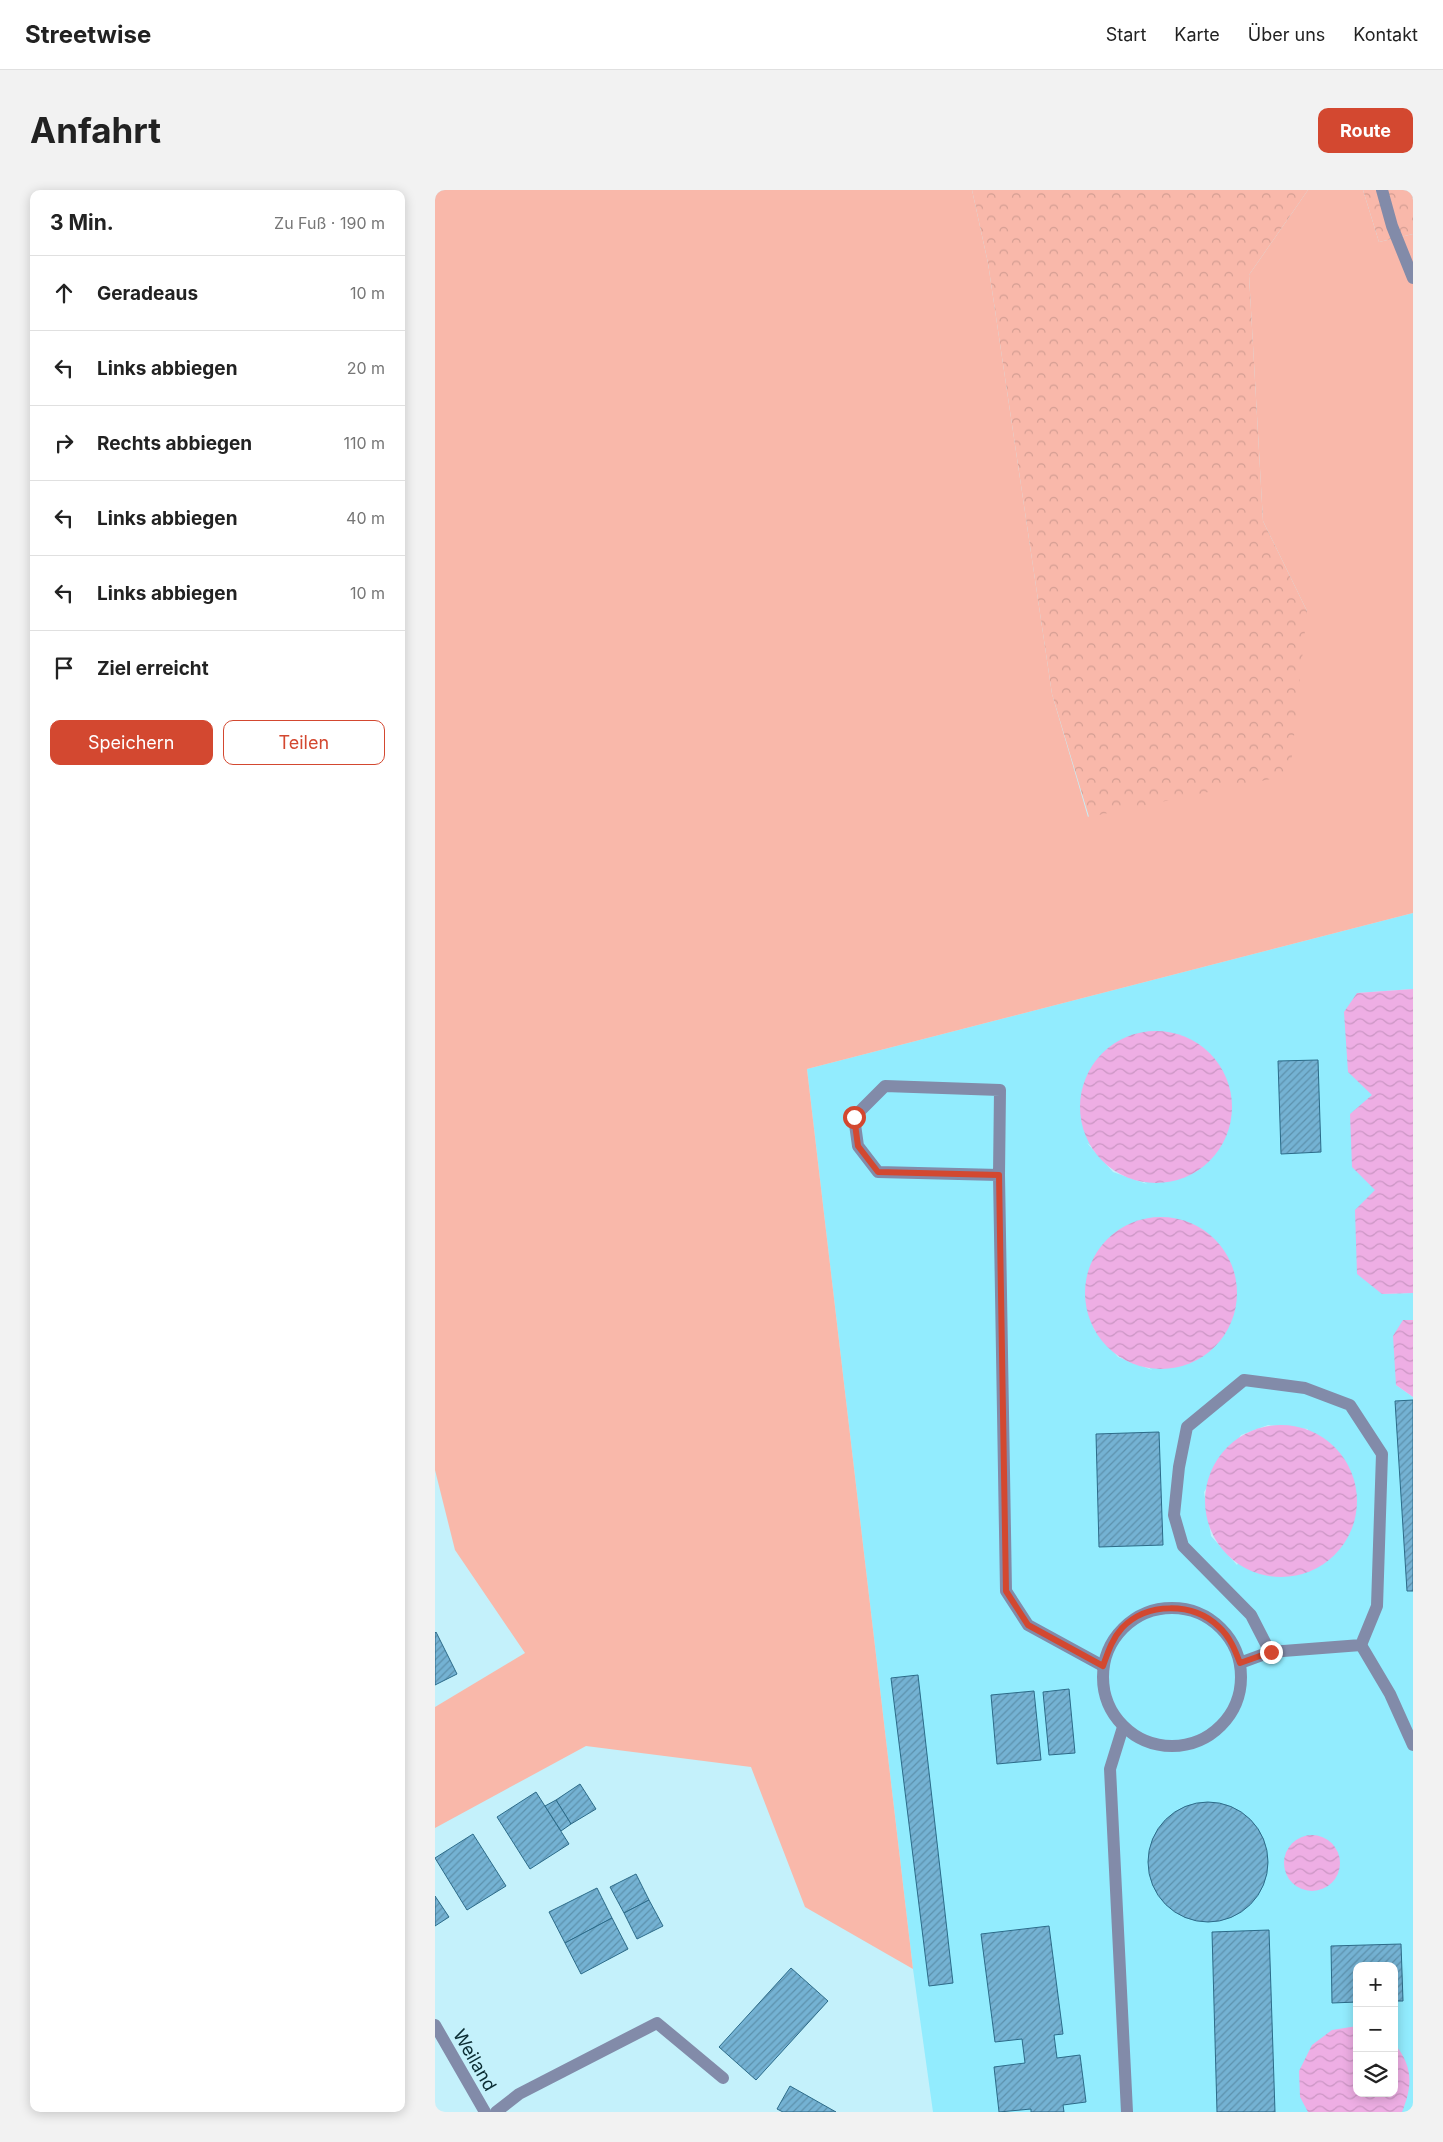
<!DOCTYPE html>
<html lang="de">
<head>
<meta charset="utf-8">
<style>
	:root { --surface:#fff; --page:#f2f2f2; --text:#222; --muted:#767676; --line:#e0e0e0; --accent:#d34830 }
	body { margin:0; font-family:Inter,sans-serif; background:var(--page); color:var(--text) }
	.controls { position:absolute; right:15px; bottom:15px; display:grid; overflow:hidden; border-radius:10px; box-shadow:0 2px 12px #0003 }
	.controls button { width:45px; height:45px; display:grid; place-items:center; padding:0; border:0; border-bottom:1px solid var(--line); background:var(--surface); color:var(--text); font:25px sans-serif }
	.stop { position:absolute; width:15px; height:15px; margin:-11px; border:4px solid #d34830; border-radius:50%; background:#fff }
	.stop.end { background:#d34830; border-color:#fff; box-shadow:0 1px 5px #0008 }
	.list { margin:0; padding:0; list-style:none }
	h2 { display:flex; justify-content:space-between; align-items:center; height:65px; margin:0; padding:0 20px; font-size:21px }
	h2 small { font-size:16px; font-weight:400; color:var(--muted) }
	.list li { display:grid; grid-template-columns:32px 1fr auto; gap:15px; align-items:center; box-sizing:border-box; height:75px; padding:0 20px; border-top:1px solid var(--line) }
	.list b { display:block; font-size:19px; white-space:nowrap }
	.list em { font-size:16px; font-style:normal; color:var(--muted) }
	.actions { display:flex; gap:10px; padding:15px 20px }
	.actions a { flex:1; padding:11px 0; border:1px solid var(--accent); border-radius:10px; text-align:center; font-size:18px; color:var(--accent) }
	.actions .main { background:var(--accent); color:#fff }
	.icon { flex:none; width:28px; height:28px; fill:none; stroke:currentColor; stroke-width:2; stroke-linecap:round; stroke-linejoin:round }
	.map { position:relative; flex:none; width:978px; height:1922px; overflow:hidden; border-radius:10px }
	header { display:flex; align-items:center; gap:30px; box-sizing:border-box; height:70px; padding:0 25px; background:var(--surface); border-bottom:1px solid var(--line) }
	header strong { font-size:24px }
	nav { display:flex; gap:28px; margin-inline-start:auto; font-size:18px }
	.intro { display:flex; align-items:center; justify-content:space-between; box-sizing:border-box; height:120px; padding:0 30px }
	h1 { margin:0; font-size:35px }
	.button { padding:12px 22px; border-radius:10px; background:var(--accent); color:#fff; font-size:18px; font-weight:700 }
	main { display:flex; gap:30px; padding:0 30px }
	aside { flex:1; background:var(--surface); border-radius:10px; box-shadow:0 2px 12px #0003 }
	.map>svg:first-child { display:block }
	.built { fill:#92ecfe; fill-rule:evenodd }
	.green { fill:#f9b8aa }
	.forest { fill:url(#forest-crowns) }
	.water { fill:url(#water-waves) }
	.building { fill:url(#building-hatch); stroke:#2c6b89 }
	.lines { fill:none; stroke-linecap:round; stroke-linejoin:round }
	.minor { stroke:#828ba9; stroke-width:12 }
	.route { stroke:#d34830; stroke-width:6 }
	.labels { text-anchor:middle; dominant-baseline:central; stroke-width:4; stroke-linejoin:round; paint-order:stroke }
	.street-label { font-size:18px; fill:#0b2d33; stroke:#c4f1fb }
</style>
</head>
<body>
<header>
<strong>Streetwise</strong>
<nav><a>Start</a><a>Karte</a><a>Über uns</a><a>Kontakt</a></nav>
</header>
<div class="intro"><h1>Anfahrt</h1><a class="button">Route</a></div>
<main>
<aside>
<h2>3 Min.<small>Zu Fuß · 190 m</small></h2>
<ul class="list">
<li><svg class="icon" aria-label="ahead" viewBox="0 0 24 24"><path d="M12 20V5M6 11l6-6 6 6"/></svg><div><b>Geradeaus</b></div><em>10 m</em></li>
<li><svg class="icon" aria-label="left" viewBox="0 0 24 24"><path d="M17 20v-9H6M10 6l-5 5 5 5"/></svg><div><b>Links abbiegen</b></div><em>20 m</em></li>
<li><svg class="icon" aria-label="right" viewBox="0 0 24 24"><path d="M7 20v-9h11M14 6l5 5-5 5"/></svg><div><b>Rechts abbiegen</b></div><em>110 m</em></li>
<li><svg class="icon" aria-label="left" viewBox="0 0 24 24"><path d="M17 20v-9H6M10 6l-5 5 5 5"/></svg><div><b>Links abbiegen</b></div><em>40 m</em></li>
<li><svg class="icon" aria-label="left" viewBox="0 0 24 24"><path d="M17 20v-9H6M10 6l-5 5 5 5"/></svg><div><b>Links abbiegen</b></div><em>10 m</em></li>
<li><svg class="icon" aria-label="arrive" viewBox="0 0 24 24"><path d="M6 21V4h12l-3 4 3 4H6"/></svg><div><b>Ziel erreicht</b></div></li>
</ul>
<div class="actions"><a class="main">Speichern</a><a>Teilen</a></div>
</aside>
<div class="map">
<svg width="978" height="1922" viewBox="0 0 978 1922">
	<defs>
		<pattern id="forest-crowns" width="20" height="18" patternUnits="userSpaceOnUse" patternTransform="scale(1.25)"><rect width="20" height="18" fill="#f9b8aa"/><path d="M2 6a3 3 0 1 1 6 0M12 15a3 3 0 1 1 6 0" fill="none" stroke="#d49e93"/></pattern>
		<pattern id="water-waves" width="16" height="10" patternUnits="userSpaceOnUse" patternTransform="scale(1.25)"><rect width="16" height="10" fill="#eeaee4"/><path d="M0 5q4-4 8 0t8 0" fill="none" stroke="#cb96c4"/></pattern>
		<pattern id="building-hatch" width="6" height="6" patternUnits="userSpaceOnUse" patternTransform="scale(1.25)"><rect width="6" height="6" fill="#74b2d3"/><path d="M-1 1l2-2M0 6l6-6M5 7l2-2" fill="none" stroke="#5d91ac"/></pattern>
	</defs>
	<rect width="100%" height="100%" fill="#c4f1fb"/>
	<path class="built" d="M978,723V799L922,803L937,906L940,1000L947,1104L978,1103V1130H968L961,1195L978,1207V1922H498L478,1779L372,879ZM652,953L712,994L678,982ZM658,1138L717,1180L683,1167ZM833,1235L873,1239L802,1375L776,1346L769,1302L806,1245ZM922,1776H959V1903H922Z"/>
	<polygon class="green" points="0,0 537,0 553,73 617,504 653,627 872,421 828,331 814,85 873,0 928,0 944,52 978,44 978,723 372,879 478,1779 370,1717 316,1577 151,1556 0,1638 0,1517 90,1463 20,1360 0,1280"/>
	<g class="forest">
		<polygon points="537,0 873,0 814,85 828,331 872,421 855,585 654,627 617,504 553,73"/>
		<polygon points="928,0 978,0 978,44 944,52"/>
	</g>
	<g class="water">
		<polygon points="978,799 978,1103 947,1104 922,1084 920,1020 940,1000 917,977 915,924 937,905 913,882 909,822 922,803"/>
		<circle cx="721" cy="917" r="76"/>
		<circle cx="726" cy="1103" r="76"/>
		<polygon points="968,1130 978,1130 978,1207 961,1195 958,1146"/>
		<circle cx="846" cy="1311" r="76"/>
		<circle cx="877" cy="1673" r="28"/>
		<path d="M922,1836V1903H959V1853C978,1876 978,1895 967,1922H873L865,1907L864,1881L877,1855L897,1840Z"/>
	</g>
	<g class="building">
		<polygon points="883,870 886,962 846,964 843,871"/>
		<polygon points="978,1210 978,1401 972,1401 960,1211"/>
		<polygon points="724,1242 728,1355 664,1357 661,1244"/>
		<polygon points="1,1442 22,1484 0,1495 0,1443"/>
		<polygon points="483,1485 518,1793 494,1796 456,1488"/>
		<polygon points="634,1499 640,1563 614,1565 608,1502"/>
		<polygon points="599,1501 606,1570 562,1574 556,1505"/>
		<polygon points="145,1594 161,1619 136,1634 121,1610"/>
		<polygon points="101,1602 134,1654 95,1679 62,1627"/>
		<polygon points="121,1610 136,1634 126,1641 110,1616"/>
		<circle cx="773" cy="1672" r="60"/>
		<polygon points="38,1644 71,1696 32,1720 0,1668"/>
		<polygon points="201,1684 214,1710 189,1723 175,1697"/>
		<polygon points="162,1698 177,1728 130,1753 114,1722"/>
		<polygon points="0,1706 14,1727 0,1736"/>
		<polygon points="214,1710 228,1736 202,1749 189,1723"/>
		<polygon points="177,1728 193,1759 146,1784 130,1753"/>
		<polygon points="614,1736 628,1844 619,1845 622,1868 645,1865 651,1912 628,1915 629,1922 596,1922 596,1919 564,1922 559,1877 590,1873 587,1849 560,1852 546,1744"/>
		<polygon points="834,1740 840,1922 782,1922 777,1742"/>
		<polygon points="966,1754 968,1811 959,1811 959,1776 922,1776 922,1812 897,1813 896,1756"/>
		<polygon points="356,1778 393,1811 321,1890 284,1857"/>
		<polygon points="355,1896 401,1922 348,1922 342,1919"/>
	</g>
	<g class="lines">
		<g class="minor">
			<polyline points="947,0 957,36 978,88"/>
			<polyline points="564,985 443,982 423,956 419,927 450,896 565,900 564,985 571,1401 593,1435 668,1476"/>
			<circle cx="737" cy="1487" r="69"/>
			<polyline points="926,1455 955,1504 978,1555"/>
			<polyline points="805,1473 835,1462 926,1455 942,1416 947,1264 915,1215 870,1198 809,1190 752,1237 744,1277 739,1325 748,1356 816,1425 835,1462"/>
			<polyline points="688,1537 675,1579 692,1922"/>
			<polyline points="0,1835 50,1922"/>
			<polyline points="61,1922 84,1904 222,1833 288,1888"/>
		</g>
	</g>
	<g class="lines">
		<path class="route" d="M419,927L423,956L443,982L564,985L571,1401L593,1435L668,1476C673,1462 677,1449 687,1438C712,1412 758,1412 784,1437C795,1447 800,1460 805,1473L836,1462"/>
	</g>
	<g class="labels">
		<g class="street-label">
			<text transform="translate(40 1870) rotate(60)">Weiland</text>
		</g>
	</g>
</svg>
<div class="controls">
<button>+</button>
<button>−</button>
<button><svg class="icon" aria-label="layers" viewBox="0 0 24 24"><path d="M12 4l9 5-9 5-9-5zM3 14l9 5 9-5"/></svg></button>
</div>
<div class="stop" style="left:419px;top:927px"></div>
<div class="stop end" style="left:836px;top:1462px"></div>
</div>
</main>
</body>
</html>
